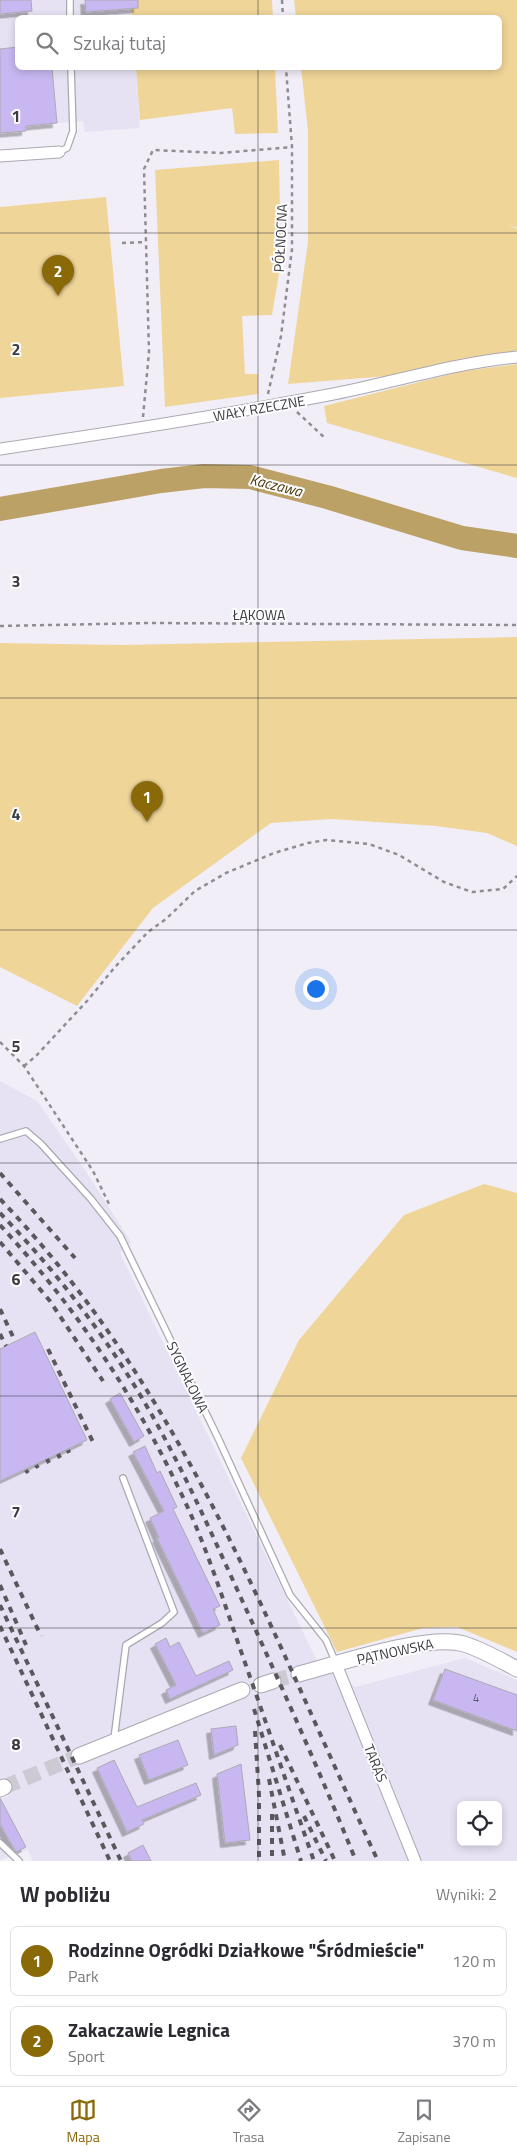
<!DOCTYPE html>
<html lang="pl">
<head>
<meta charset="utf-8">
<style>
	:root { --surface:#fff; --page:#f2f2f3; --text:#2b2b33; --muted:#7c7c81; --line:#e1e1e2; --accent:#8a6908 }
	body { margin:0; font-family:"Titillium Web",sans-serif; background:var(--page); color:var(--text) }
	.controls { position:absolute; right:15px; bottom:15px; display:grid; overflow:hidden; border-radius:8px; box-shadow:0 2px 8px #0003 }
	.controls button { width:45px; height:45px; display:grid; place-items:center; padding:0; border:0; border-bottom:1px solid var(--line); background:var(--surface); color:var(--text); font:25px sans-serif }
	.you { position:absolute; left:315px; top:988px; width:18px; height:18px; margin:-12px; border:4px solid #fff; border-radius:50%; background:#1a73e8; box-shadow:0 0 0 8px #1a73e833 }
	.badge { display:grid; place-items:center; width:32px; height:32px; border-radius:50%; background:var(--accent); color:#fff; font-size:16px; font-weight:700 }
	.pin { position:absolute; translate:-50% -41px; filter:drop-shadow(0 1px 2px #0008) }
	.pin::after { content:''; position:absolute; top:26px; width:18px; height:15px; background:inherit; clip-path:polygon(0 0,100% 0,50% 100%) }
	.list { margin:0; padding:0; list-style:none }
	h2 { display:flex; justify-content:space-between; align-items:center; height:65px; margin:0; padding:0 20px; font-size:21px }
	h2 small { font-size:16px; font-weight:400; color:var(--muted) }
	.list li { display:grid; grid-template-columns:32px 1fr auto; gap:15px; align-items:center; box-sizing:border-box; height:70px; margin:0 10px 10px; padding:0 10px; border:1px solid var(--line); border-radius:8px }
	.list b { display:block; font-size:19px; white-space:nowrap }
	.list p { margin:0; font-size:16px; white-space:nowrap; color:var(--muted) }
	.list em { font-size:16px; font-style:normal; color:var(--muted) }
	.icon { flex:none; width:28px; height:28px; fill:none; stroke:currentColor; stroke-width:2; stroke-linecap:round; stroke-linejoin:round }
	.map { position:relative; flex:none; width:517px; height:1861px; overflow:hidden }
	.search { position:absolute; background:var(--surface); box-shadow:0 2px 8px #0003; left:15px; right:15px; top:15px; height:55px; display:flex; align-items:center; gap:12px; box-sizing:border-box; padding:0 18px; border-radius:8px; color:var(--muted); font-size:19px }
	.sheet { height:225px; background:var(--surface) }
	nav { display:flex; justify-content:space-around; align-items:center; box-sizing:border-box; height:70px; border-top:1px solid var(--line); background:var(--surface); font-size:14px; color:var(--muted) }
	nav a { display:grid; justify-items:center; gap:2px }
	nav .on { color:var(--accent) }
	.map>svg:first-child { display:block }
	.built { fill:#e6e2f3; fill-rule:evenodd }
	.green { fill:#f0d599 }
	.lines { fill:none; stroke-linecap:round; stroke-linejoin:round }
	.river { stroke:#bca167; stroke-width:24 }
	.building { fill:#c8b7f1; stroke:#acaab2; filter:url(#shadow) }
	.tertiary-tunnel { stroke:#cdcad3; stroke-width:15; stroke-dasharray:15 8; stroke-linecap:butt }
	.service-casing { stroke:#aaa8b1; stroke-width:8 }
	.minor-casing { stroke:#aaa8b1; stroke-width:13 }
	.tertiary-casing { stroke:#aaa8b1; stroke-width:17 }
	.path { stroke:#8f8d93; stroke-width:2.5; stroke-dasharray:4 4; stroke-linecap:butt }
	.service { stroke:#fff; stroke-width:5.5 }
	.minor { stroke:#fff; stroke-width:11 }
	.tertiary { stroke:#fff; stroke-width:15 }
	.rail { stroke:#5a585d; stroke-width:4; stroke-dasharray:6 6; stroke-linecap:butt }
	.grid { fill:none; stroke:#3c3b3f; stroke-width:1; stroke-opacity:0.55 }
	.labels { text-anchor:middle; dominant-baseline:central; stroke-width:4; stroke-linejoin:round; paint-order:stroke }
	.number-label { font-size:11px; fill:#5f5a6c }
	.street-label { font-size:14px; fill:#3c3b3f; stroke:#fdfdff }
	.water-label { font-size:15px; font-style:italic; fill:#503d0d; stroke:#fdfdff }
	.grid-label { font-size:16px; text-anchor:middle; font-weight:bold; fill:#3c3b3f; stroke:#fdfdff; stroke-width:4; stroke-linejoin:round; paint-order:stroke }
</style>
</head>
<body>
<div class="map">
<svg width="517" height="1861" viewBox="0 0 517 1861">
	<defs>
		<filter id="shadow"><feDropShadow dx="-4.5" dy="4.5" stdDeviation="0" flood-color="#0004"/></filter>
	</defs>
	<rect width="100%" height="100%" fill="#f1eef8"/>
	<g class="built">
		<polygon points="0,0 131,0 132,17 18,18 17,47 0,49"/>
		<polygon points="52,68 136,68 140,128 85,132 83,121 57,123"/>
		<path d="M0,1081L37,1101L87,1173L131,1242L120,1253L316,1659L355,1687L465,1658L517,1680V1861H33L13,1818L27,1850L0,1860V1800L8,1796L0,1784ZM461,1805H498V1842H461Z"/>
	</g>
	<g class="green">
		<polygon points="131,0 272,0 273,17 132,17"/>
		<polygon points="294,0 517,0 517,228 507,224 517,229 517,351 465,358 388,376 288,384 308,242 308,131 301,68 500,68 500,18 296,17"/>
		<polygon points="136,68 275,68 278,133 235,134 232,108 140,120"/>
		<polygon points="279,160 281,262 272,315 242,316 245,374 258,374 258,394 165,407 155,170"/>
		<polygon points="106,197 124,386 0,398 0,207"/>
		<polygon points="517,364 517,478 327,423 324,406 463,371"/>
		<polygon points="517,637 517,846 487,833 436,826 332,819 271,823 153,908 77,1006 0,967 0,643 122,645"/>
		<polygon points="484,1184 517,1193 517,1652 457,1627 423,1628 337,1652 241,1458 299,1340 404,1215"/>
	</g>
	<g class="lines">
		<polyline class="river" points="0,509 161,481 204,476 250,477 327,497 462,538 517,546"/>
	</g>
	<g class="building">
		<polygon points="0,0 31,0 32,11 0,14"/>
		<polygon points="85,0 138,0 138,8 86,12"/>
		<polygon points="18,47 18,68 52,68 57,123 26,126 26,131 0,133 0,49"/>
		<polygon points="35,1332 87,1440 0,1481 0,1349"/>
		<polygon points="120,1393 144,1436 134,1442 110,1399"/>
		<polygon points="145,1446 157,1473 160,1471 177,1507 173,1509 220,1606 213,1609 220,1625 203,1633 157,1538 159,1538 150,1518 164,1511 133,1452"/>
		<polygon points="166,1638 170,1647 179,1642 196,1676 229,1661 233,1670 170,1699 166,1690 176,1685 155,1644"/>
		<polygon points="445,1669 517,1695 517,1731 433,1700"/>
		<polygon points="236,1726 238,1745 214,1755 211,1729"/>
		<polygon points="178,1740 188,1765 149,1780 139,1755"/>
		<polygon points="114,1760 137,1807 196,1783 201,1795 142,1820 144,1824 127,1832 97,1768"/>
		<polygon points="241,1764 250,1840 225,1843 217,1774"/>
		<polygon points="0,1798 26,1847 16,1852 0,1824"/>
		<polygon points="143,1845 151,1861 132,1861 128,1853"/>
	</g>
	<g class="lines">
		<g class="tertiary-tunnel">
			<polyline points="273,1681 299,1674"/>
			<polyline points="4,1787 79,1756"/>
		</g>
		<g class="service-casing">
			<g id="service">
				<polyline points="70,0 70,18"/>
				<polyline points="59,152 67,148 73,131 71,68"/>
				<polyline points="0,1139 26,1131 41,1144 91,1199 120,1236 219,1440 290,1595 326,1640 336,1663"/>
				<polyline points="114,1739 126,1645 162,1623 174,1612 123,1478"/>
				<polyline points="0,1843 19,1861"/>
			</g>
		</g>
		<g class="minor-casing">
			<g id="minor">
				<polyline points="0,156 59,152"/>
				<path d="M0,449C110,433 219,416 328,395C391,383 453,363 517,357"/>
				<polyline points="336,1664 415,1861"/>
			</g>
		</g>
		<g class="tertiary-casing">
			<g id="tertiary">
				<path d="M299,1674C337,1664 429,1633 464,1644C483,1650 500,1660 517,1669"/>
				<polyline points="261,1685 273,1681"/>
				<polyline points="79,1756 242,1690"/>
				<polyline points="0,1789 4,1787"/>
			</g>
		</g>
		<g class="path">
			<polyline points="282,0 283,18"/>
			<polyline points="122,243 145,242"/>
			<polyline points="268,394 281,336 292,249 292,147 286,68"/>
			<polyline points="297,412 326,439"/>
			<polyline points="143,417 149,352 144,169 153,150 221,153 292,147"/>
			<polyline points="0,626 150,623 517,625"/>
			<polyline points="0,1042 24,1066 93,1171 110,1206"/>
			<polyline points="24,1066 36,1056 87,1001 115,967 148,932 166,919 195,891 226,873 274,853 308,843 326,840 369,844 399,855 444,882 472,892 503,889 517,876"/>
		</g>
		<use href="#service" class="service"/>
		<use href="#minor" class="minor"/>
		<use href="#tertiary" class="tertiary"/>
		<g class="rail">
			<polyline points="0,1173 75,1258"/>
			<path d="M0,1199C183,1390 268,1626 378,1861"/>
			<path d="M0,1213C54,1269 102,1331 142,1398C180,1462 210,1530 241,1598C281,1685 320,1772 356,1861"/>
			<path d="M0,1225C72,1303 132,1391 178,1487C205,1541 223,1600 243,1657C267,1725 290,1793 314,1861"/>
			<polyline points="0,1242 50,1301 103,1381"/>
			<polyline points="0,1309 15,1341"/>
			<polyline points="0,1334 6,1346"/>
			<polyline points="48,1349 93,1442"/>
			<polyline points="68,1450 69,1453"/>
			<polyline points="58,1454 60,1458"/>
			<polyline points="47,1459 49,1463"/>
			<polyline points="36,1465 38,1468"/>
			<polyline points="26,1470 28,1473"/>
			<polyline points="0,1549 41,1636"/>
			<polyline points="0,1585 26,1645"/>
			<polyline points="0,1605 121,1861"/>
			<polyline points="0,1626 110,1861"/>
			<polyline points="254,1709 301,1861"/>
			<polyline points="255,1731 259,1795 259,1861"/>
			<polyline points="280,1745 335,1861"/>
			<polyline points="269,1779 285,1861"/>
			<polyline points="272,1814 272,1861"/>
			<polyline points="304,1816 326,1861"/>
		</g>
	</g>
	<path class="grid" d="M258,0V18M258,68V1861M0,233H517M0,465H517M0,698H517M0,930H517M0,1163H517M0,1396H517M0,1628H517"/>
	<g class="labels">
		<g class="number-label">
			<text x="476" y="1698">4</text>
		</g>
		<g class="street-label">
			<text transform="translate(280 238) rotate(-87)">PÓŁNOCNA</text>
			<text transform="translate(259 408) rotate(-10)">WAŁY RZECZNE</text>
			<text x="259" y="614">ŁĄKOWA</text>
			<text transform="translate(188 1377) rotate(64)">SYGNAŁOWA</text>
			<text transform="translate(395 1651) rotate(-12)">PĄTNOWSKA</text>
			<text transform="translate(376 1763) rotate(68)">TARAS</text>
		</g>
		<g class="water-label">
			<text transform="translate(276 485) rotate(14)">Kaczawa</text>
		</g>
	</g>
	<g class="grid-label">
		<text x="16" y="122">1</text>
		<text x="16" y="355">2</text>
		<text x="16" y="587">3</text>
		<text x="16" y="820">4</text>
		<text x="16" y="1052">5</text>
		<text x="16" y="1285">6</text>
		<text x="16" y="1518">7</text>
		<text x="16" y="1750">8</text>
	</g>
</svg>
<div class="controls">
<button><svg class="icon" aria-label="locate" viewBox="0 0 24 24"><circle cx="12" cy="12" r="6"/><path d="M12 2v4M12 18v4M2 12h4M18 12h4"/></svg></button>
</div>
<div class="you"></div>
<div class="pin badge" style="left:147px;top:822px">1</div>
<div class="pin badge" style="left:58px;top:296px">2</div>
<div class="search"><svg class="icon" aria-label="search" viewBox="0 0 24 24"><circle cx="10" cy="10" r="6"/><path d="M15 15l6 6"/></svg>Szukaj tutaj</div>
</div>
<section class="sheet">
<h2>W pobliżu<small>Wyniki: 2</small></h2>
<ul class="list">
<li><span class="badge">1</span><div><b>Rodzinne Ogródki Działkowe &quot;Śródmieście&quot;</b><p>Park</p></div><em>120 m</em></li>
<li><span class="badge">2</span><div><b>Zakaczawie Legnica</b><p>Sport</p></div><em>370 m</em></li>
</ul>
</section>
<nav>
<a class="on"><svg class="icon" aria-label="map" viewBox="0 0 24 24"><path d="M3 6l6-2 6 2 6-2v14l-6 2-6-2-6 2zM9 4v14M15 6v14"/></svg>Mapa</a>
<a><svg class="icon" aria-label="directions" viewBox="0 0 24 24"><path d="M12 3l9 9-9 9-9-9zM9 14v-3h6M13 9l2 2-2 2"/></svg>Trasa</a>
<a><svg class="icon" aria-label="saved" viewBox="0 0 24 24"><path d="M7 4h10v16l-5-4-5 4z"/></svg>Zapisane</a>
</nav>
</body>
</html>
